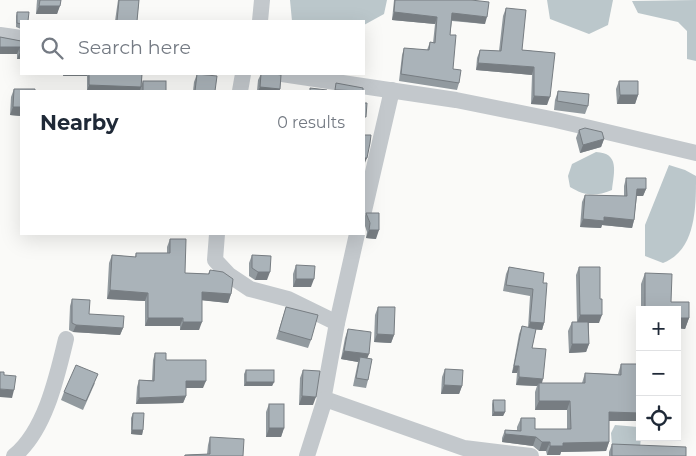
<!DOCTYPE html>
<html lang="en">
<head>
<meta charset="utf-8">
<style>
	:root { --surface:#fff; --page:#f6f6f7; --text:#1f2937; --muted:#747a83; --line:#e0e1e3 }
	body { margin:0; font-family:Montserrat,sans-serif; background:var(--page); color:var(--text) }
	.controls { position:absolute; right:15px; bottom:15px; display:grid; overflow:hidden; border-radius:0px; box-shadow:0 5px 20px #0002 }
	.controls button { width:45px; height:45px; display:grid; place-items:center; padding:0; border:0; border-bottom:1px solid var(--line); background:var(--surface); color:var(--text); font:25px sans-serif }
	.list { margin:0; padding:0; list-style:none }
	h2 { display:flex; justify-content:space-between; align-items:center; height:65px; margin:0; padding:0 20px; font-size:21px }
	h2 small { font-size:16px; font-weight:400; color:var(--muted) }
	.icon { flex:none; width:28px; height:28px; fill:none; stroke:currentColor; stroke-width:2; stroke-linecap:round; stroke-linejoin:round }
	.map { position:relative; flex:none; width:696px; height:456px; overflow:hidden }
	.search { position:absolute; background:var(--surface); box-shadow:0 5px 20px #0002; left:20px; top:20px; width:345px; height:55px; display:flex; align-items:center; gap:12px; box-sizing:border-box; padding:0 18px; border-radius:0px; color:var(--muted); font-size:19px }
	.panel { position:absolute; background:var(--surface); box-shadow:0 5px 20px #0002; left:20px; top:90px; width:345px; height:145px; border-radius:0px }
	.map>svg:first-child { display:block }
	.water { fill:#bbc7cb }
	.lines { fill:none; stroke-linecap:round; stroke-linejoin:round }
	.street { stroke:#c3c8cc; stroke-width:16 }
	.wall { fill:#929a9f }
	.shaded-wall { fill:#777d82 }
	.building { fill:#aab3b9; stroke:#777d82 }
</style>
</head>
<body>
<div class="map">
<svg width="696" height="456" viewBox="0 0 696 456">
	<rect width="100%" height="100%" fill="#fafaf8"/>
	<g class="water">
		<polygon points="290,0 387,0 384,14 364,25 364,21 292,21"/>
		<polygon points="547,0 613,0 608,25 589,34 550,19"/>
		<polygon points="696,0 696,61 687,59 687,31 678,22 638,13 632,1"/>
		<path d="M596,152C620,153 614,172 612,190C595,197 585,196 570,187L568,176L572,164Z"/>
		<path d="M669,165L685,170L696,176C696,208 696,250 663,263L645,256V225Z"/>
		<polygon points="615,425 638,427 641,437 640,448 612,446 611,433"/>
	</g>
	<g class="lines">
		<g class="street">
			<polyline points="260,21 262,0"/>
			<polyline points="0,35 21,38"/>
			<polyline points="282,74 456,100 556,120 696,153"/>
			<polyline points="240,91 243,74"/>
			<polyline points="364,211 392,90"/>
			<polyline points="217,234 215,260 229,275 250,289 288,299 337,323 324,395 325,399 464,448 531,456"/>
			<polyline points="337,323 357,234"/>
			<path d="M14,456C45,431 57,377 66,339"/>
			<polyline points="307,456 325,399"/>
		</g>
	</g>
	<g class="wall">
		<polygon points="37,0 61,0 57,14 36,14"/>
		<polygon points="118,0 139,0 137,21 115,21"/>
		<polygon points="394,0 471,0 485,24 452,21 450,35 453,69 459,83 457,90 399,81 402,55 404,48 427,50 430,42 433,43 435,24 392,20"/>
		<polygon points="506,8 522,50 555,53 547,105 531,104 532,75 476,70 477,58 480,50 499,51 503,16"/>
		<polygon points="17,12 21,21 21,29 16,27 16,16"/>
		<polygon points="0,37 21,41 21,59 17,59 17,54 0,54"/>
		<polygon points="63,74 142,74 141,86 143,81 166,91 140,91 140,90 140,91 87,91 87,76 63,76"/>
		<polygon points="197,74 215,91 193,91 194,82"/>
		<polygon points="261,74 275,74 280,89 279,91 257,91 258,80"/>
		<polygon points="619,81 638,95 635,104 617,104 616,89"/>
		<polygon points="14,89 21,91 21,116 10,115 11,97"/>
		<polygon points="558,91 588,106 585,114 554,110 555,100"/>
		<polygon points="579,130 604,139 601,147 580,153 576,138"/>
		<polygon points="626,178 646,189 643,196 637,196 634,220 632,228 602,225 601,228 580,227 582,202 585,195 624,196 624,186"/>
		<polygon points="366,213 376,239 366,238 367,232 364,223 364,219"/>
		<polygon points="170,239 185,273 208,274 210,270 231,294 228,303 202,300 199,330 180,330 180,326 145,326 145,301 107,299 109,263 112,255 135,257 136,253 167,253 167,247"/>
		<polygon points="252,255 267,280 255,280 249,276 249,263"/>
		<polygon points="296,265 311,287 293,287 293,274"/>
		<polygon points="509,267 543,283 544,323 542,330 536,329 532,348 542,383 582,383 585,373 618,374 621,364 640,364 640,415 638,421 609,421 609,442 606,451 561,452 560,455 547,455 546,451 539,451 533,446 502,442 502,438 505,430 517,430 517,427 521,418 535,429 567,429 567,410 535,410 535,392 537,386 516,385 517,373 512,373 519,334 522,326 528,328 530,296 503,291 506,274"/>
		<polygon points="579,267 599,323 589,323 589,344 586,352 569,353 568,331 572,322 577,322 576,275"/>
		<polygon points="645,273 671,302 689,318 685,329 677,328 677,310 641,310 641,284"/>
		<polygon points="72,299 89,314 123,328 120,335 73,332 69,330 70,306"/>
		<polygon points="286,307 311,340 308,348 276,339"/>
		<polygon points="378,307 394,335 391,343 374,342 375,315"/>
		<polygon points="348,329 367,358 368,380 366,388 353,386 358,362 341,359 345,338"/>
		<polygon points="155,353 166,360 203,388 186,388 186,396 183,403 136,404 137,387 139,380 152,380 153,360"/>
		<polygon points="445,369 462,386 459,394 441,394 442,377"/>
		<polygon points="246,370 274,382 272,386 244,386 244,374"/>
		<polygon points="303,370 313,405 299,405 300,378"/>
		<polygon points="95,383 83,410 61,400 64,392"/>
		<polygon points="493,400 505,412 503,416 492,416 492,404"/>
		<polygon points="269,404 284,428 281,437 266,437 266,412"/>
		<polygon points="133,413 143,430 142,435 131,434 131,418"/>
		<polygon points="210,437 243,456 184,456 185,455 207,454 208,445"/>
		<polygon points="612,444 686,456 609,456 609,452"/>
	</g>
	<g class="shaded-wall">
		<polygon points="39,6 60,6 57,14 36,14"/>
		<polygon points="394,12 437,17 435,24 392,20"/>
		<polygon points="452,13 487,17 485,24 450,20"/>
		<polygon points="0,47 20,47 17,54 0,54"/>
		<polygon points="20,52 21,52 21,59 17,59"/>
		<polygon points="478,63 534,67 532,75 476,70"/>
		<polygon points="64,74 88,74 87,76 63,76"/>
		<polygon points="89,85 141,87 140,91 87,91"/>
		<polygon points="260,87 280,89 279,91 258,91"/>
		<polygon points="620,95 638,95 635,104 617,104"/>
		<polygon points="534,96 550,97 547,105 531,104"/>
		<polygon points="13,107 21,107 21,116 10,115"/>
		<polygon points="604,139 601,147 580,153 583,145"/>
		<polygon points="364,158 367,158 364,165"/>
		<polygon points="637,189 646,189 643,196 635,196"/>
		<polygon points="604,217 634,220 632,228 602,225 601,228 580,227 583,219"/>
		<polygon points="369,230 379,230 376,239 366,238"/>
		<polygon points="258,272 270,272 267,280 255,280"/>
		<polygon points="296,279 314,279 311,287 293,287"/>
		<polygon points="110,290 148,293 145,301 107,299"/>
		<polygon points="202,292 231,294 228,303 199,300"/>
		<polygon points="580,315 602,315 599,323 577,323"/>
		<polygon points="148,318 183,318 180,326 145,326"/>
		<polygon points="677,318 689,318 685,329 677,328"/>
		<polygon points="183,322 202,322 199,330 180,330"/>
		<polygon points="530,322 544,323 542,330 528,329"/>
		<polygon points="76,325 123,328 120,335 73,332"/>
		<polygon points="377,334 394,335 391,343 374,342"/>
		<polygon points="572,344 589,344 586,352 569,353"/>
		<polygon points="344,351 369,354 366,362 360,357 358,362 341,359"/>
		<polygon points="514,366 519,366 517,373 512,373"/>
		<polygon points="519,377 543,379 541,387 539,383 537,386 516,385"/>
		<polygon points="186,381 206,381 203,388 184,388"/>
		<polygon points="246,382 274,382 272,386 244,386"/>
		<polygon points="444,385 462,386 459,394 441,394"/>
		<polygon points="0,389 14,390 12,398 0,397"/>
		<polygon points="186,396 183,403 136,404 139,398"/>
		<polygon points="302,396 316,397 313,405 299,405"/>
		<polygon points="539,401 570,401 567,410 535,410"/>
		<polygon points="494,412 505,412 503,416 492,416"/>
		<polygon points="609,412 640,413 640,415 638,421 605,421"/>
		<polygon points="269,428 284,428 281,437 266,437"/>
		<polygon points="132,430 143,430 142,435 131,434"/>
		<polygon points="505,434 536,437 533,446 502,442"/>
		<polygon points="542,442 550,442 546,451 539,451"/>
		<polygon points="609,442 606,451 561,452 560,455 547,455 550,446 563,443"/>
	</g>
	<g class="building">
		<polygon points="40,0 61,0 60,6 39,6"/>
		<polygon points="119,0 139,0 137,21 117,21"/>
		<polygon points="395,0 471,0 489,2 487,17 452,13 450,35 456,35 453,69 461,70 459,83 401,74 404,48 429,50 430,42 435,43 437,17 394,12"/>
		<polygon points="506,8 526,10 522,50 555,53 550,97 534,96 534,67 478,63 480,50 501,51"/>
		<polygon points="17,12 29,12 28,21 21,21 21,24 17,23"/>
		<polygon points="0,37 21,41 21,52 20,52 20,47 0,47"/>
		<polygon points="89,74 142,74 141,87 89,85"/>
		<polygon points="197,74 217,76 215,91 195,91"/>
		<polygon points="261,74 275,74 281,75 280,89 260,87"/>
		<rect x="143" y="81" width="23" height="10"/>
		<polygon points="619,81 638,81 638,95 620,95"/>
		<polygon points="336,83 363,88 363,91 335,90"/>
		<polygon points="310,88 327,90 327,91 310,91"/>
		<polygon points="14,89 35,89 35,91 21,91 21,107 13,107"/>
		<polygon points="558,91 589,94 588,106 557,101"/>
		<polygon points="364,103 367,103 366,117 364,117"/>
		<polygon points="585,128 602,132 604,139 583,145 579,130"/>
		<polygon points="364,135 371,135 370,143 367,158 364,158"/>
		<polygon points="626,178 646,178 646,189 637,189 634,220 604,217 604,221 583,219 585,195 627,196"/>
		<polygon points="366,213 379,213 379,230 369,230 370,223"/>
		<polygon points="170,239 186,239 185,273 209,274 210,270 223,272 233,279 231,294 202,292 202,322 183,322 183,318 148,318 148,293 110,290 112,255 136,257 136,253 170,253"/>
		<polygon points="252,255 271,256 270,272 258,272 252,268"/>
		<polygon points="296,265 315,266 314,279 296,279"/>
		<polygon points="509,267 544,273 543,283 547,283 544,323 530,322 533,289 506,285"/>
		<polygon points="579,267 600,267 600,299 602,299 602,315 580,315"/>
		<polygon points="645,273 672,274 671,302 689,302 689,318 677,318 677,310 645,310"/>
		<polygon points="72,299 90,300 89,314 124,316 123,328 76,325 72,323"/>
		<polygon points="286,307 318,315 311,340 279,331"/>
		<polygon points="378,307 395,307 394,335 377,334"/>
		<polygon points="572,322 588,322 589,344 572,344"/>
		<polygon points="522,326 536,329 532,348 546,349 543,379 519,377 519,366 514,366"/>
		<polygon points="348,329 371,332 369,354 344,351"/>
		<polygon points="155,353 166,353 166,360 206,360 206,381 186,381 186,396 139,398 139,380 154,381"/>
		<polygon points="360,357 372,359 368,380 356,378"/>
		<polygon points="621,364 640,364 640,413 609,412 609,442 563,443 563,446 550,446 550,442 542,442 536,437 505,434 505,430 521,431 521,418 535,418 535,429 571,429 570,401 539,401 539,383 585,383 585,373 621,375"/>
		<polygon points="76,365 98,374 86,401 64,392"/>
		<polygon points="445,369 463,370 462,386 444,385"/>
		<rect x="246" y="370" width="28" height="12"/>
		<polygon points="303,370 320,371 316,397 302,396"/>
		<polygon points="0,372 4,372 4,375 16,376 14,390 0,389"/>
		<rect x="677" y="387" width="2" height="17"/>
		<polygon points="493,400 505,400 505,412 494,412"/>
		<rect x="269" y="404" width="15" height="24"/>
		<polygon points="133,413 144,413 143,430 132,430"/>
		<polygon points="210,437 244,439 243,456 185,456 185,455 210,454"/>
		<polygon points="612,444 686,447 686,456 612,456"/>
	</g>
</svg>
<div class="controls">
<button>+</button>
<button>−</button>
<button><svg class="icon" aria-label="locate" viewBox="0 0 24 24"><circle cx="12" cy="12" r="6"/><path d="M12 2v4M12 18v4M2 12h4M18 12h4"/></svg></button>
</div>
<div class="search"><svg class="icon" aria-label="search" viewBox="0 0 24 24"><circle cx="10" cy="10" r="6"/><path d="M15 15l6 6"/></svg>Search here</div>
<section class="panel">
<h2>Nearby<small>0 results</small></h2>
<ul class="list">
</ul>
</section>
</div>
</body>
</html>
